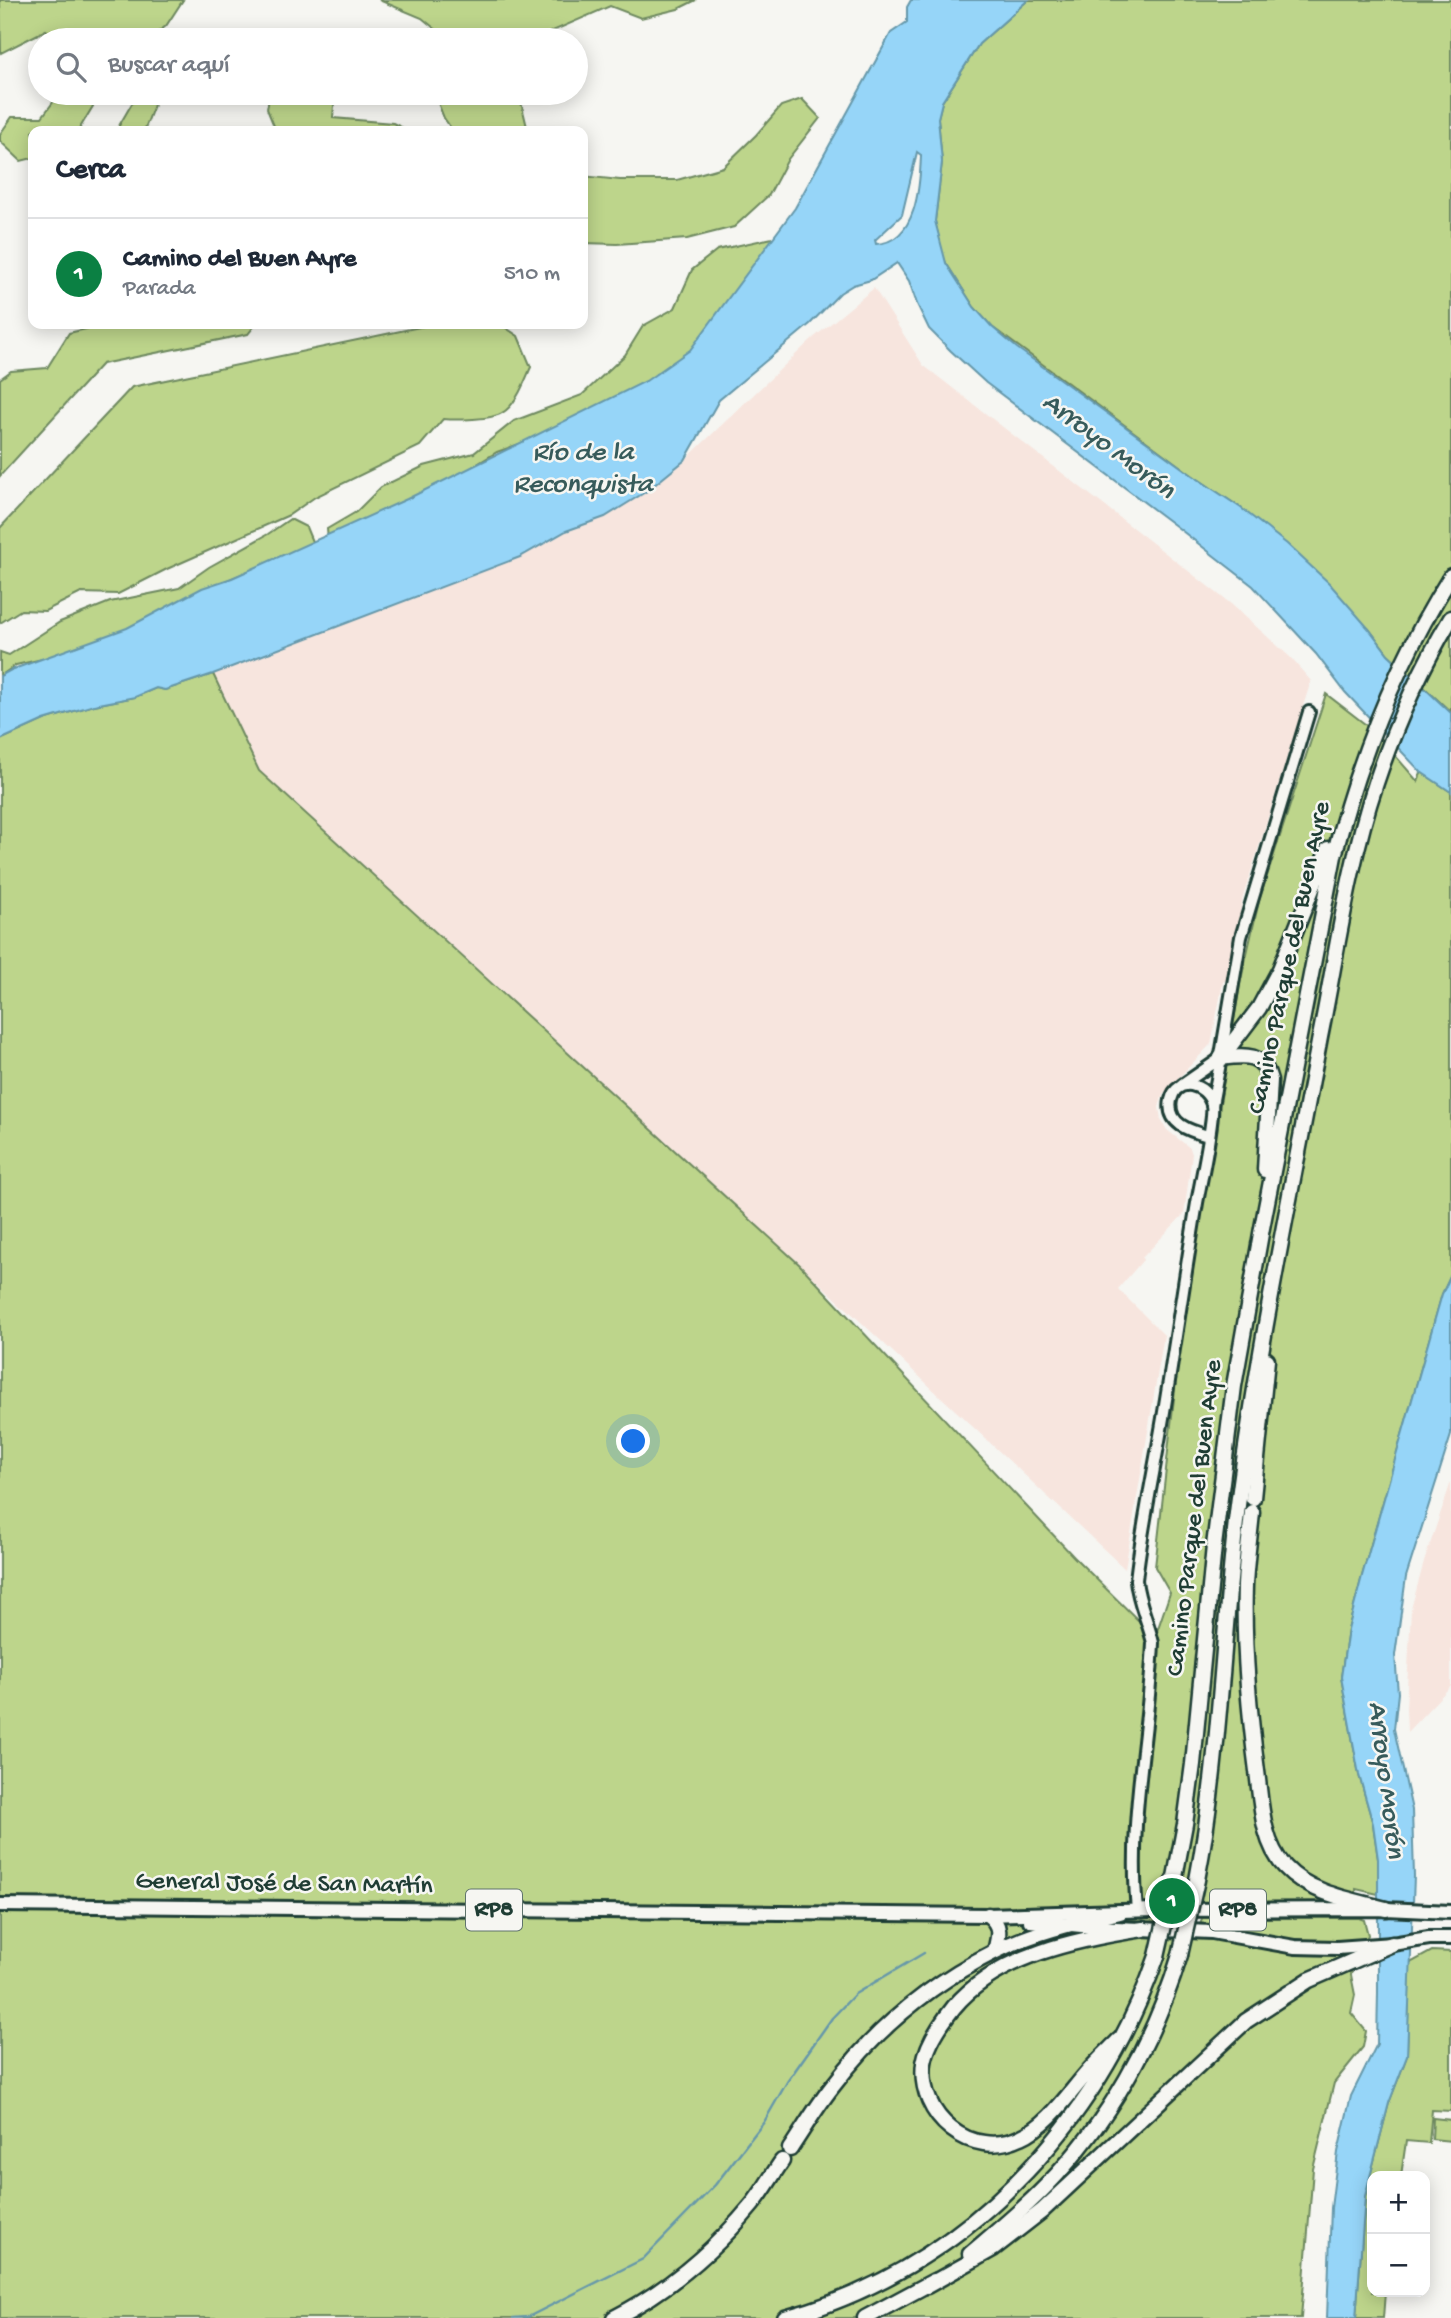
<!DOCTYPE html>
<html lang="es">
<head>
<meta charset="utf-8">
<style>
	:root { --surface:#fff; --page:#f2f2f3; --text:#1f2937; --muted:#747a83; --line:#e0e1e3; --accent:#0b8043 }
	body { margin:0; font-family:"Gochi Hand",sans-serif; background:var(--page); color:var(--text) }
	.controls { position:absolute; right:21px; bottom:21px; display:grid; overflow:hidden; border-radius:14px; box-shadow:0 4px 18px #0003 }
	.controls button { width:63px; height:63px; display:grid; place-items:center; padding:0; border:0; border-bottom:2px solid var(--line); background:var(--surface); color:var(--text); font:35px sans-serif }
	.you { position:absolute; left:634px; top:1442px; width:24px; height:24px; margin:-18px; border:5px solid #fff; border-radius:50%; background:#1a73e8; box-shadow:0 0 0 10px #1a73e833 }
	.badge { display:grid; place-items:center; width:46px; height:46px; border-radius:50%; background:var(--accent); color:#fff; font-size:23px; font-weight:700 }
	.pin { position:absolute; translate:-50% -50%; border:4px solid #fff; box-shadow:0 2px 7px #0006 }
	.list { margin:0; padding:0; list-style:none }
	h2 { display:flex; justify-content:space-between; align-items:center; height:91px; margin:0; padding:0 28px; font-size:30px }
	h2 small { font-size:23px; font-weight:400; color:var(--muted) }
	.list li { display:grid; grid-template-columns:46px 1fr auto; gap:21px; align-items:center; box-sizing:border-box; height:112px; padding:0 28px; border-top:2px solid var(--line) }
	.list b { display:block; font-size:26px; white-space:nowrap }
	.list p { margin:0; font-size:23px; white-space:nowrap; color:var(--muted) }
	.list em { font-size:23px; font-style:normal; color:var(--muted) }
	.icon { flex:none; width:38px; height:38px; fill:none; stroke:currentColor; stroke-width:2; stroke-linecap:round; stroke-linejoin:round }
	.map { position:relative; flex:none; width:1451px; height:2318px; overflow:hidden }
	.search { position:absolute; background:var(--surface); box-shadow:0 4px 18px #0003; left:28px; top:28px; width:560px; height:77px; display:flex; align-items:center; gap:18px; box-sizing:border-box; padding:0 24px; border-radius:38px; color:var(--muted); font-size:26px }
	.panel { position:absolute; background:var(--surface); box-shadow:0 4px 18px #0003; left:28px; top:126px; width:560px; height:203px; border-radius:14px }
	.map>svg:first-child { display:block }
	.built { fill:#f7e5de }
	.green { fill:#bdd58b; stroke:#6e8960; stroke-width:2 }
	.water { fill:#96d5f8; stroke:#6698aa; stroke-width:2; fill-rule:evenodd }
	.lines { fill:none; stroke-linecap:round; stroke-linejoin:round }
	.stream { stroke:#6698aa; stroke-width:2.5 }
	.minor-casing { stroke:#1f3d34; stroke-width:16 }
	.major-casing { stroke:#1f3d34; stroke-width:18 }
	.highway-casing { stroke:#1f3d34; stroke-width:19 }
	.minor { stroke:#f6f6f2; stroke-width:10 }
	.major { stroke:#f6f6f2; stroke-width:12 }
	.highway { stroke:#f6f6f2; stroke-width:14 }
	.highway-bridge-casing { stroke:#1f3d34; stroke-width:19; stroke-linecap:butt }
	.highway-bridge { stroke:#f6f6f2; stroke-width:14 }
	.labels { text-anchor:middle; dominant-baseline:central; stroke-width:5; stroke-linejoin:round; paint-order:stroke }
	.shield { fill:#f6f6f2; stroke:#60746d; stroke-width:2 }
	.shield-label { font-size:24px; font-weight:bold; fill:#1f3d34 }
	.street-label { font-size:26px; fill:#1f3d34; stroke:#f6f6f2 }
	.water-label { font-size:28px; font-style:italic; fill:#375b5b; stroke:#f6f6f2 }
</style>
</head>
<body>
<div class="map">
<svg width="1451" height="2318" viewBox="0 0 1451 2318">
	<rect width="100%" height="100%" fill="#f6f6f2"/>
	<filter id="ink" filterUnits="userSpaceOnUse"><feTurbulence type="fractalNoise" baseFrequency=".0143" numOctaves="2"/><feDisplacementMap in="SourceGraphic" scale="14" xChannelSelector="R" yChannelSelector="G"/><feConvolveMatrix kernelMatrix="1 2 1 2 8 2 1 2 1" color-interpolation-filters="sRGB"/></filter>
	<g filter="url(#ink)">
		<g class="built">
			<polygon points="874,288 923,365 1231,604 1290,657 1311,681 1243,897 1227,979 1223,982 1211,1044 1163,1094 1159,1107 1161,1120 1167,1130 1190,1148 1192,1154 1184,1214 1142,1258 1143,1260 1118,1289 1164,1335 1125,1569 800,1265 259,771 213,674 520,557 566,531 605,517 685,460 812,339"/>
			<polygon points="1451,1482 1451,1686 1407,1732 1406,1709 1411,1609 1424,1562"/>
		</g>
		<g class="green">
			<polygon points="0,0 183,0 166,26 147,40 61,40 46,30 1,53"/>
			<polygon points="379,0 696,0 678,9 641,18 610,6 548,33 541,40 443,40 445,37 422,18"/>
			<polygon points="1028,0 1451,0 1451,712 1388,654 1369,629 1241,508 1192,475 992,327 974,307 946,263 942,252 935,221 942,162 938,118 942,102 979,44"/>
			<polygon points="302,28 330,32 333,40 292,40"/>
			<polygon points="60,93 101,93 78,131 33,131 33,158 21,161 0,141 0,134 12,117 42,117"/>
			<polygon points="138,93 145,93 154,105 144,131 116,131"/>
			<polygon points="270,93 335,93 333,118 393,123 409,131 276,131 267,109"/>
			<polygon points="434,93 521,93 520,98 528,131 453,131 444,118"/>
			<polygon points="802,99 820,118 788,159 769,195 734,227 687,239 617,244 583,243 583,176 620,180 677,180 723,167 756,135 781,106"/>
			<polygon points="777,237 703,350 561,429 497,452 428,494 328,540 327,529 356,512 381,487 424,466 474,453 514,421 582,395 625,355 643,326 675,308 692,270 717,250"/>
			<polygon points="83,324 256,324 248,334 102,364 0,476 0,379 11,371 47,368 69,333 90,328"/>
			<path d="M434,324H500L518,336L531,367C525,380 516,406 502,413C491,420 456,420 443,419L420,446L315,497L289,515L167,569L118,594L81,593L45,611L21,610L0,623V528L132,387Z"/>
			<polygon points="290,519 306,527 313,544 189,596 91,648 16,665 0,676 0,652 9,655 60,622 110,602 179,588 209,567 268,534"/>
			<polygon points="213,674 259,771 800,1265 1074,1557 1155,1637 1170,1593 1155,1567 1181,1336 1240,984 1259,901 1326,694 1374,731 1418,782 1421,772 1451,792 1451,1275 1442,1294 1362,1576 1348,1630 1341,1677 1359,1775 1373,1824 1378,1859 1378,1894 1356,1889 1356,1910 995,1915 1270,1943 1355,1946 1351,1975 1355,1995 1351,2013 1366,2031 1363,2047 1334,2083 1313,2169 1301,2318 0,2318 0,740 44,720 94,705 135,697 156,688 165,690"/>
			<polygon points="1158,1917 1156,1925 1113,1922 1115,1919"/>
			<path d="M1202,1918H1359L1364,1920L1368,1935L1366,1939C1309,1945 1256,1936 1200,1926Z"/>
			<polygon points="1432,1951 1451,1952 1451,2111 1432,2110 1429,2143 1406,2141 1401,2176 1372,2176 1372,2292 1385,2292 1383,2318 1356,2318 1365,2196 1389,2103 1407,2056 1410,1963"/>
			<polygon points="1433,2118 1451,2120 1451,2141 1432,2139"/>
		</g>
		<g class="water">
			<path d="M911,0H1028L979,44L942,102L938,118L942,162L935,221L946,263L974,307L992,327L1017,348L1192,475L1241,508L1287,544L1329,583L1369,629L1388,654L1451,713V792L1421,772L1345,692L1316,654L1253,586L1177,527L986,383L951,351L929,329L917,304L909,281L897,263L871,280L853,285L840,293L810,324L719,400L685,460L647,491L605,517L566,531L520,557L213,674L165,690L156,688L135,697L94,705L44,720L0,740V676L11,670L127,628L202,588L232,578L407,499L646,381L690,350L795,208L891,33L907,22V7ZM917,152L921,155C920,185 917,242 876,244L875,240L902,215Z"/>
			<polygon points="1451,1275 1451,1435 1406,1577 1395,1655 1398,1693 1394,1729 1412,1810 1414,1876 1407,2056 1389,2103 1365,2196 1356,2318 1327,2318 1331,2208 1338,2152 1351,2096 1377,2044 1378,1992 1378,1859 1373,1824 1359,1775 1341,1677 1348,1630 1362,1576 1442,1294"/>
		</g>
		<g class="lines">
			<polyline class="stream" points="513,2318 528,2317 643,2259 715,2185 764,2122 787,2082 832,2018 855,1994 924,1953"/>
			<g class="minor-casing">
				<g id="minor">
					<polyline points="1221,1055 1241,937 1309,712"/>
					<polyline points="1182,1085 1221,1058 1212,1105"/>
					<path d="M1137,1910C1128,1820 1149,1733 1153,1643C1148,1621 1138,1602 1136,1580C1142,1526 1154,1472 1163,1418C1175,1346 1185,1274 1197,1203C1200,1185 1215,1117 1212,1104C1206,1083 1177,1076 1171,1100C1166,1124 1190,1131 1208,1136"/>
				</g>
			</g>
			<g class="major-casing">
				<g id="major">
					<polyline points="0,1905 988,1915 1154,1910 1386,1909 1451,1912"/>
					<polyline points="1030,1921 1092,1927 1212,1932 1295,1947 1337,1948 1392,1944 1429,1938 1451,1938"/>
				</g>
			</g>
			<g class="highway-casing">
				<g id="highway">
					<polyline points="1221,1058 1259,1008 1280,969 1328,849"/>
					<path d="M1221,1058C1245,1055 1263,1052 1270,1080L1265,1170"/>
					<polyline points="1253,1498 1267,1360"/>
					<path d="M1252,1512C1250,1536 1246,1561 1245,1586C1243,1648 1249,1710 1257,1771C1261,1802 1262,1843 1285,1867C1310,1894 1352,1900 1386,1909"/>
					<path d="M1175,1877L1185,1824L1193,1764L1214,1546L1234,1386L1262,1228L1334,856C1359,757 1397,662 1451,576"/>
					<path d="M1197,1880C1221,1756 1222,1630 1238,1505C1258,1348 1291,1193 1320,1037C1337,953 1348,866 1376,783C1395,726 1420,670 1451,618"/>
					<path d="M988,1915C1002,1925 999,1936 995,1951"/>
					<path d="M1119,2040C1108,2051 1096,2062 1086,2074C1067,2096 1048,2125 1021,2137C971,2161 917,2116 924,2063C927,2044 942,2022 954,2007C998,1955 1078,1939 1143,1929"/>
					<path d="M790,2149C804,2128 817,2106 832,2087C875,2030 930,1984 994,1952C1033,1932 1078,1922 1120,1912"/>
					<path d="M970,2254C996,2232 1023,2210 1046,2186C1108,2123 1155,2039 1180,1955"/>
					<polyline points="927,2286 993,2249 1042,2211 1246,2021 1309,1980 1392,1944"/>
					<path d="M614,2318C667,2291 714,2251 752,2205C763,2192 772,2175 782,2161"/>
					<path d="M785,2318C962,2270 1098,2127 1157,1956"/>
					<polyline points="865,2318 934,2281"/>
				</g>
			</g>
			<use href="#minor" class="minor"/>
			<use href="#major" class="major"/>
			<use href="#highway" class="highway"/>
			<g class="highway-bridge-casing">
				<g id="highway-bridge">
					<polyline points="1180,1955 1197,1880"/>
					<polyline points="1157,1956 1175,1877"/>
				</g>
			</g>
			<use href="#highway-bridge" class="highway-bridge"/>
		</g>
	</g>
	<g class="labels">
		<g class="shield">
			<rect x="466" y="1889.5" width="56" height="41" rx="5"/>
			<rect x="1210" y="1889.5" width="56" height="41" rx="5"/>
		</g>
		<g class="shield-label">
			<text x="494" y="1910">RP8</text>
			<text x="1238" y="1910">RP8</text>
		</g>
		<g class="street-label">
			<text transform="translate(1291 958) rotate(-78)">Camino Parque del Buen Ayre</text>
			<text transform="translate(1196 1518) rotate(-83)">Camino Parque del Buen Ayre</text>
			<text transform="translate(284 1885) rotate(1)">General José de San Martín</text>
		</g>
		<g class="water-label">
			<text transform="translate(1108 447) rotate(37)">Arroyo Morón</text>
			<text x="583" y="453">Río de la<tspan x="583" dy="32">Reconquista</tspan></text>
			<text transform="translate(1385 1780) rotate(83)">Arroyo Morón</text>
		</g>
	</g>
</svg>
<div class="controls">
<button>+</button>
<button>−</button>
</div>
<div class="you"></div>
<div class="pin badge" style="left:1172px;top:1901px">1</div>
<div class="search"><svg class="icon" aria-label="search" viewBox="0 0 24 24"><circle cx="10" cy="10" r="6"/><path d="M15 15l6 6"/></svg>Buscar aquí</div>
<section class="panel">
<h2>Cerca<small></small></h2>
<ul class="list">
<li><span class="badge">1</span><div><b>Camino del Buen Ayre</b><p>Parada</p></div><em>510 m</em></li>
</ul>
</section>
</div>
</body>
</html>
